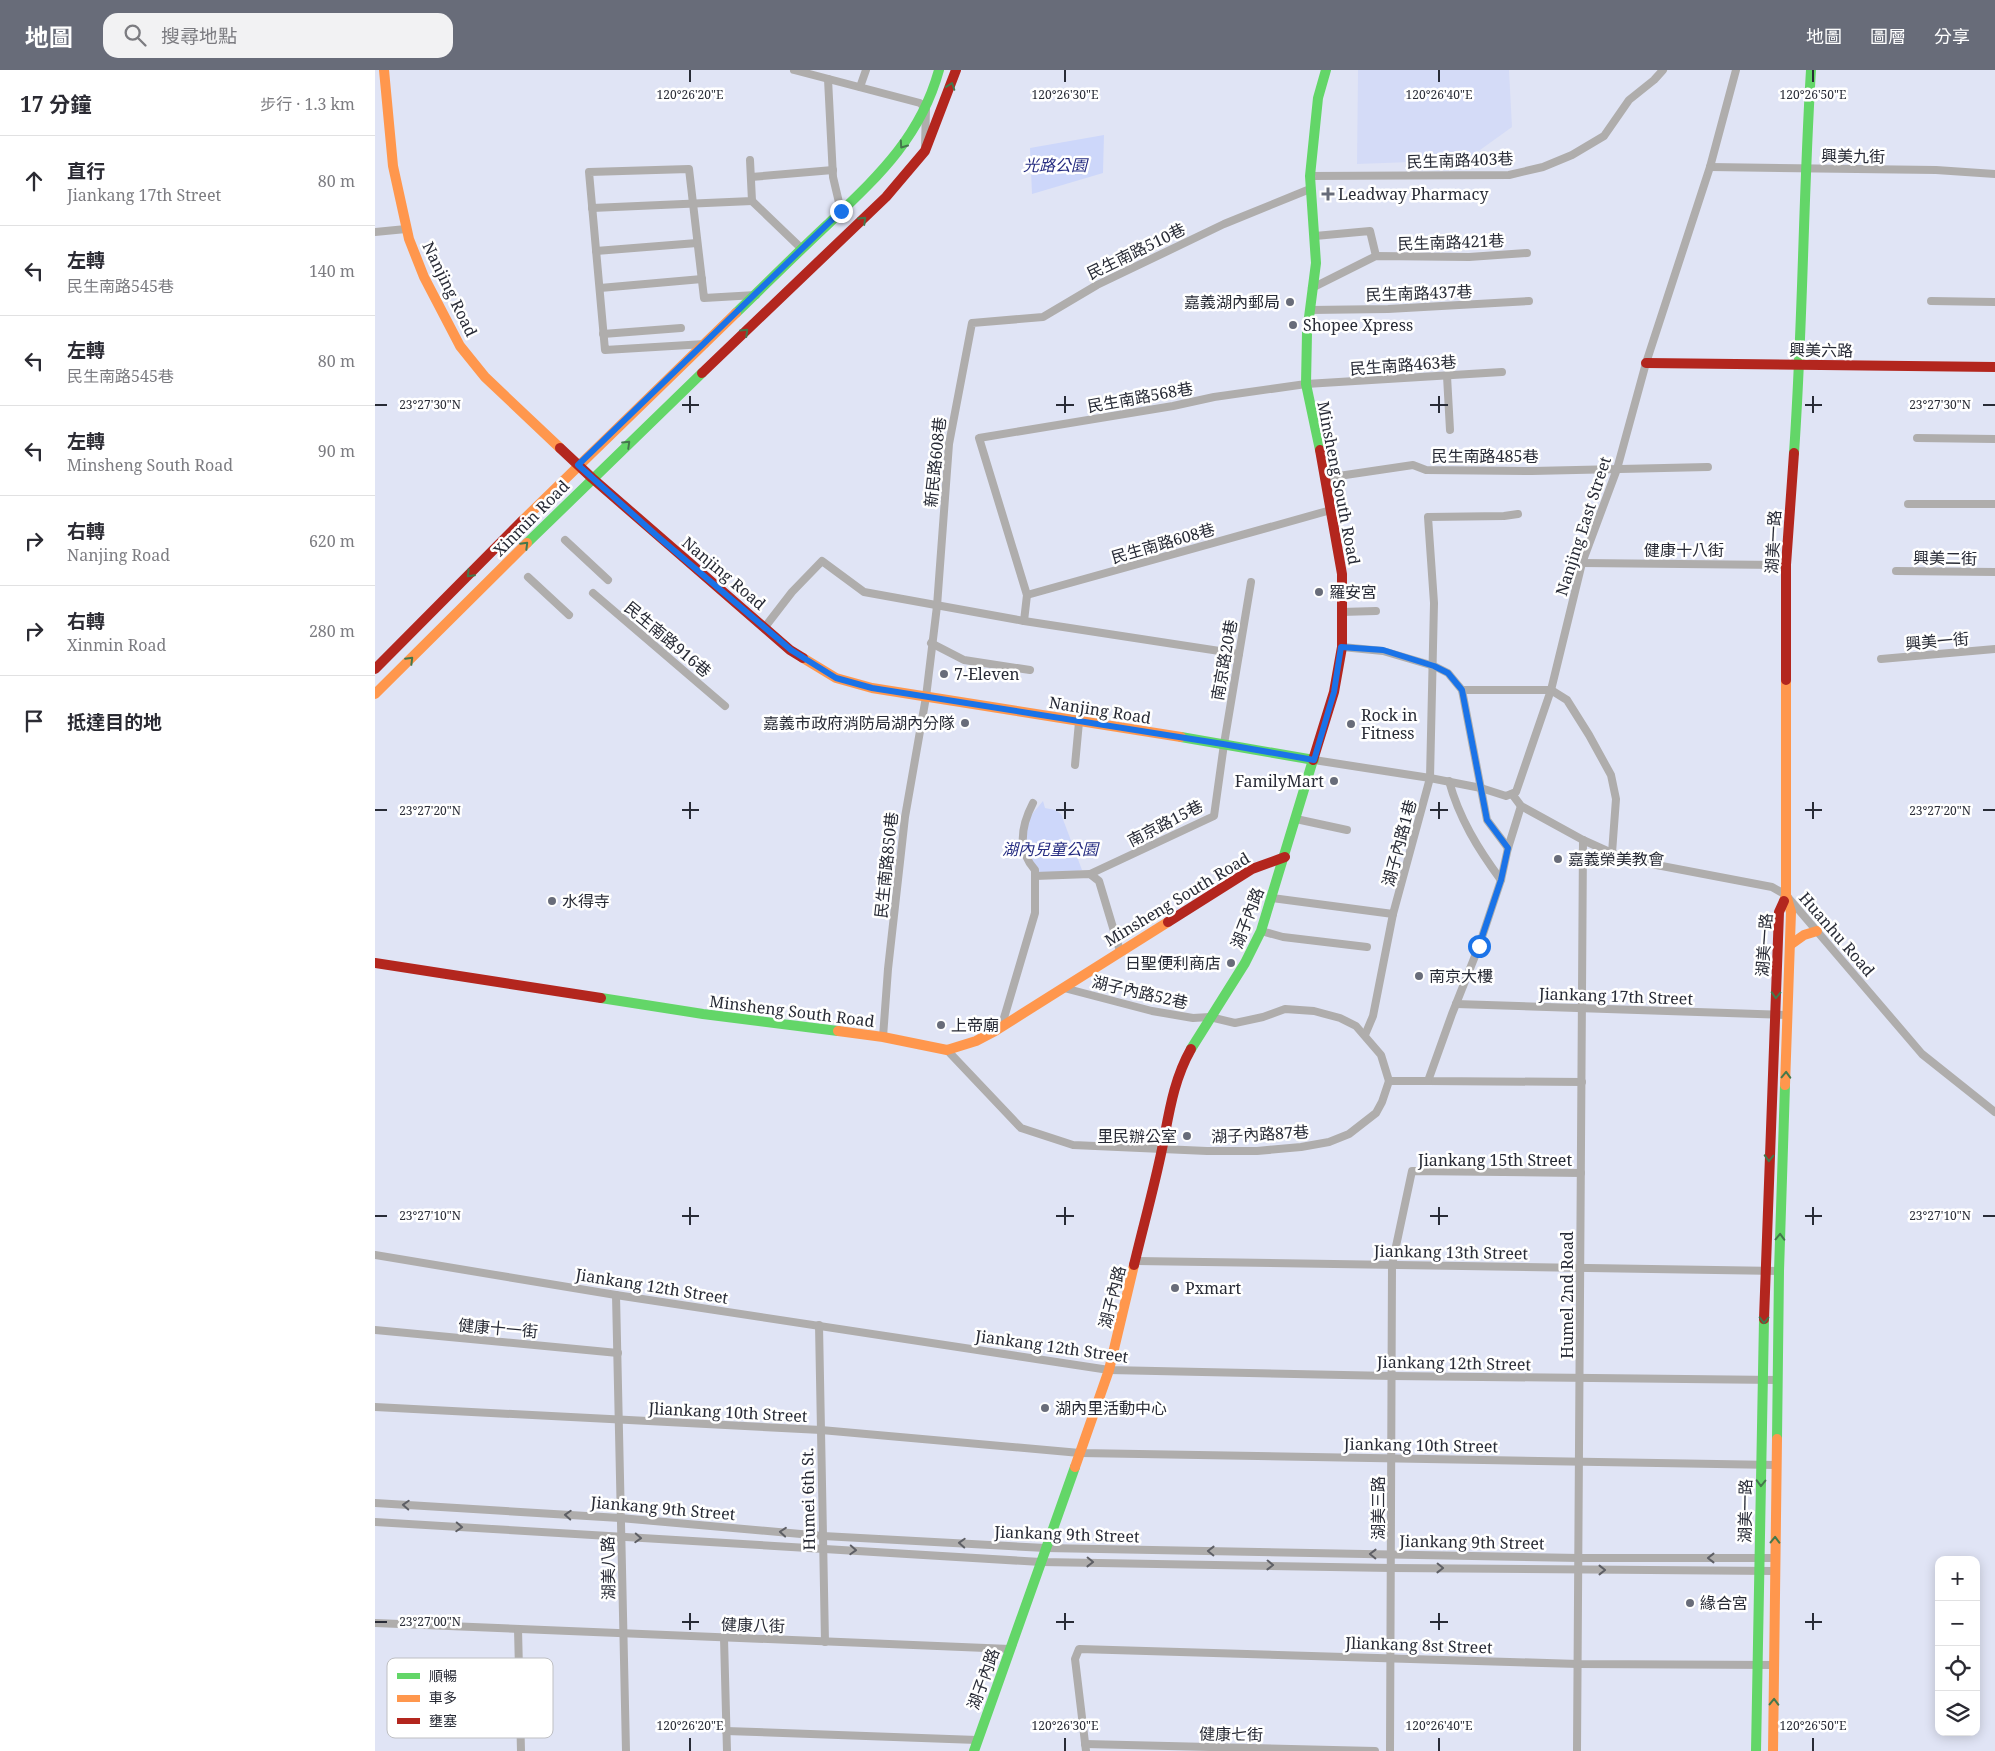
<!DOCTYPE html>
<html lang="zh-TW">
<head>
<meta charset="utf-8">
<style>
	:root { --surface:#fff; --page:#f2f2f3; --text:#2b2b33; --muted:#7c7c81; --line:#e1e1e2; --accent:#686c79 }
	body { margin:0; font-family:"Noto Serif","Noto Sans TC",serif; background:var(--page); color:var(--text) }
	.controls { position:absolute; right:15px; bottom:15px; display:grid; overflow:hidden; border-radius:10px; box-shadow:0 2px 12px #0003 }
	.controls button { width:45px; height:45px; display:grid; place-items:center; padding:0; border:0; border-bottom:1px solid var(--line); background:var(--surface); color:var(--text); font:25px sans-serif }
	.stop { position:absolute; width:15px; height:15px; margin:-11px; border:4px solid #1a73e8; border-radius:50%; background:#fff }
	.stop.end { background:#1a73e8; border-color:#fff; box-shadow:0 1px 5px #0008 }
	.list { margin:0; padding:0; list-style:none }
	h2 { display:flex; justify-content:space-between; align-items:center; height:65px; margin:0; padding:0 20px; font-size:21px }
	h2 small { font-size:16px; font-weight:400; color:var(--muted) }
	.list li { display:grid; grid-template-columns:32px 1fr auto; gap:15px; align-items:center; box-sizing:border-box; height:90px; padding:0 20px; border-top:1px solid var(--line) }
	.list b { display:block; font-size:19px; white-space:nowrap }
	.list p { margin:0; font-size:16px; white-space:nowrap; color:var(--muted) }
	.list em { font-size:16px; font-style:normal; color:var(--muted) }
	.icon { flex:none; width:28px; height:28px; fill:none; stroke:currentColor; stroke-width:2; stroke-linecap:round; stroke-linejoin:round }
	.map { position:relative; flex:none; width:1620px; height:1681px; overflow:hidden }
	header { display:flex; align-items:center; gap:30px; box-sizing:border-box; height:70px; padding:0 25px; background:var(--accent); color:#fff }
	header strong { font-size:24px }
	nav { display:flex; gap:28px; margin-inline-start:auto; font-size:18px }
	.search { width:350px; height:45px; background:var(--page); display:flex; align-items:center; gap:12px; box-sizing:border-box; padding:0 18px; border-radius:15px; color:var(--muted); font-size:19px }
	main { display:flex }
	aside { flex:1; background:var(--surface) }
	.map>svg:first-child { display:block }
	.built { fill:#d4dbf7 }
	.green { fill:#cdd7fa }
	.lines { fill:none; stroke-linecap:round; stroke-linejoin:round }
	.street { stroke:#afadac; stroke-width:8 }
	.fast { stroke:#63d668; stroke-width:10 }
	.slow { stroke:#ff974d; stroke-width:10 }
	.jam { stroke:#b3261e; stroke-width:10 }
	.oneway { stroke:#43784c }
	.oneway2 { stroke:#5e5f65 }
	.route { stroke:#1a73e8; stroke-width:6 }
	.ticks { fill:none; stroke:#282b36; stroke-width:2 }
	.poi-dot { fill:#686c79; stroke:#fff; stroke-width:2 }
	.labels { text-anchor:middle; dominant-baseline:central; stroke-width:5; stroke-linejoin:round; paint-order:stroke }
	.street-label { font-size:16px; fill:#282b36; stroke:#fff }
	.park-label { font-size:16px; font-style:italic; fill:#252c81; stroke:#fff }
	.poi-label { font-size:16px; fill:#282b36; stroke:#fff; text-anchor:start }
	.key { fill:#fff; stroke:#bebfc3; stroke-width:1 }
	.key-label { font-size:14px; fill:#282b36 }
	.ticks-label { font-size:12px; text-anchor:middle; fill:#282b36; stroke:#fff; stroke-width:5; stroke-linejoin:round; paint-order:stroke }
</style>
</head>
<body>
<header>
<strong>地圖</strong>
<div class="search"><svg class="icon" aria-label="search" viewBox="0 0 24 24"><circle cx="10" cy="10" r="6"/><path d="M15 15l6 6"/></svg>搜尋地點</div>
<nav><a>地圖</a><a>圖層</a><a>分享</a></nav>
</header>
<main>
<aside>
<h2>17 分鐘<small>步行 · 1.3 km</small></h2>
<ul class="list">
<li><svg class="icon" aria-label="ahead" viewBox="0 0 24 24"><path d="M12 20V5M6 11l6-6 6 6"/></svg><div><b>直行</b><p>Jiankang 17th Street</p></div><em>80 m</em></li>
<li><svg class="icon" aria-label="left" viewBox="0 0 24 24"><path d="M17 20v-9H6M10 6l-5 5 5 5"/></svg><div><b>左轉</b><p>民生南路545巷</p></div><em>140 m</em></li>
<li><svg class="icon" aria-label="left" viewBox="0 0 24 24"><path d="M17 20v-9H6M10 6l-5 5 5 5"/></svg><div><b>左轉</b><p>民生南路545巷</p></div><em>80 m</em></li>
<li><svg class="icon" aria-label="left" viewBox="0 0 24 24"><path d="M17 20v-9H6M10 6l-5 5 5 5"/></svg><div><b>左轉</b><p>Minsheng South Road</p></div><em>90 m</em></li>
<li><svg class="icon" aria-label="right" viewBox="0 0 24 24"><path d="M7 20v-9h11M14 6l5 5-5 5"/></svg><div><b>右轉</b><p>Nanjing Road</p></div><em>620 m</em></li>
<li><svg class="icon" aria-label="right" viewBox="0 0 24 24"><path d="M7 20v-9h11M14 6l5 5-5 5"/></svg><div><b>右轉</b><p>Xinmin Road</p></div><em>280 m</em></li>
<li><svg class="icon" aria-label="arrive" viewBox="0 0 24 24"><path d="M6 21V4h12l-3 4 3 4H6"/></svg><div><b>抵達目的地</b></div></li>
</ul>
</aside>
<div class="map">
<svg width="1620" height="1681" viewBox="0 0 1620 1681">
	<rect width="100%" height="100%" fill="#e0e4f5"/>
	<polygon class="built" points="983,0 1134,0 1137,57 1091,90 982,94"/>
	<g class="green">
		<polygon points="729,65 728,103 657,124 655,78"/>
		<polygon points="668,731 670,738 680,740 686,744 707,800 692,803 664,802 653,789 650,768 653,749"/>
	</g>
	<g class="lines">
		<g class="street">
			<polyline points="419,0 545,33 551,39 550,76"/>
			<polyline points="453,9 458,107 466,141"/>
			<polyline points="485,17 491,0"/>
			<polyline points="1335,97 1561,100 1620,104"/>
			<polyline points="935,106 1134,105 1168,97 1197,85 1229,66 1254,30 1279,10 1288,0"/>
			<polyline points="376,107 458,100"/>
			<polyline points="377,131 427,179"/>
			<polyline points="217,138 377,131 375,90"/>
			<polyline points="0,162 31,159"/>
			<polyline points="940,166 995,161 1001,186"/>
			<polyline points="221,181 322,173"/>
			<polyline points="225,218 327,209"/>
			<polyline points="937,218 1001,186 1094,187 1152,183"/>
			<polyline points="1556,231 1620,232"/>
			<polyline points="935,240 1013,239 1154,231"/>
			<polyline points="228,264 306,258"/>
			<polyline points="330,274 230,280 214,102 314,99 329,228 381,225"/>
			<polyline points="1072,306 1075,360"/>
			<polyline points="1542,368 1620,369"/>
			<polyline points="950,408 1038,395 1051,400 1157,401 1333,397"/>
			<polyline points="1533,434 1620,434"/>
			<polyline points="190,470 233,510"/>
			<polyline points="1207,493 1411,495"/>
			<polyline points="1521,501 1620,502"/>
			<polyline points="153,507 194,545"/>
			<polyline points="218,523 350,636"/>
			<polyline points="652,525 956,440"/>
			<polyline points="966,542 1001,541"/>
			<polyline points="649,551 652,525 604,368 798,336 839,327 931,314 1127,302"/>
			<polyline points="390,557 417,522 447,491 489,522 649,551 864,584"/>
			<polyline points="556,573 589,590 655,600"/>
			<polyline points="967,577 1008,581 1059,596 1073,603 1087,620 1112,750 1133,778"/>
			<polyline points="1506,589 1620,579"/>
			<polyline points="1087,620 1176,620 1192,630 1214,665 1236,705 1241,729 1237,783"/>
			<polyline points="939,690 1055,708 1106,718 1131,726 1141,722 1176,620 1207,493 1242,399 1271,293 1335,97 1361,0"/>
			<polyline points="700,695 704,652"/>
			<path d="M1074,711C1084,748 1103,779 1126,810"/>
			<polyline points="1137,724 1146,736 1208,770 1250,789 1397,817 1411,825 1547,984 1620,1042"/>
			<polyline points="1146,736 1133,778 1126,810 1104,876 1077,944 1053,1011 1207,1012"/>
			<polyline points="921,749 972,760"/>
			<polyline points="715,804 839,746 849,674 876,512"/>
			<polyline points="660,806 715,804 724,811 745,881"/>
			<polyline points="897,828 1018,844"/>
			<polyline points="886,861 908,867 992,877"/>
			<polyline points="689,918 777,941 818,948 835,947 860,953 888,947 910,939 939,941 965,948 981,956 1006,985 1014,1011"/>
			<polyline points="1081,934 1413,945"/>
			<path d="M631,954L629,948L660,843V800C642,780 646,756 658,733"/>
			<polyline points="990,965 998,946 1018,844 1055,708 1059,533 1053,447 1129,446 1143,444"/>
			<polyline points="508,967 513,899 530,747 551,627 562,536 574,374 597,253 668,247 722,215 849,154 935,119"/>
			<polyline points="572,980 646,1058 698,1075 832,1081 882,1081 926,1077 954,1072 974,1064 1001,1043 1007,1032 1014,1011"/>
			<polyline points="1014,1011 1053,1011"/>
			<polyline points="0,1185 241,1225 734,1300 1017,1306 1402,1310"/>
			<polyline points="761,1191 1404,1201"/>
			<polyline points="241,1225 251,1681"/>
			<polyline points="444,1255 450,1572"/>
			<polyline points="0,1260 243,1283"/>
			<polyline points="0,1337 446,1360 705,1383 1401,1395"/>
			<polyline points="0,1433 245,1448 448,1466 671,1478 1204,1488 1400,1488"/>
			<polyline points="0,1452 666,1492 1016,1498 1400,1501"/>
			<polyline points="0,1553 635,1579"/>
			<polyline points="143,1559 146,1681"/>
			<polyline points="349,1568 352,1681"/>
			<polyline points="351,1661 602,1670"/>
			<polyline points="710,1674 1000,1681"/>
			<polyline points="711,1681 700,1589 704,1579 1203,1594 1399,1595"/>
			<polyline points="1015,1681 1017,1195 1037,1101 1206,1103"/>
			<polyline points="1202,1681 1208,770"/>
		</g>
		<g class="fast">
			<path d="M361,243C391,214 421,184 452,155C501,108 545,69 564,0"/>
			<polyline points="945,380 931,314 932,263 941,193 935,106 943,28 951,0"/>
			<path d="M1419,383C1428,255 1428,128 1436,0"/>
			<polyline points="152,473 327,303"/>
			<polyline points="806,667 939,690"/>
			<polyline points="226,928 328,944 463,961"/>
			<polyline points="816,979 870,893 886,861 938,690"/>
			<polyline points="1402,1369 1404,1201 1410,1015"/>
			<polyline points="599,1681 700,1397"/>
			<polyline points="1381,1681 1389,1249"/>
		</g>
		<g class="slow">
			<polyline points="9,0 18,96 34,169 49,207 85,276 110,307 185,378"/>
			<polyline points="147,451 361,243"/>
			<polyline points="428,588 461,608 497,618 806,667"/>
			<polyline points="0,624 152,473"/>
			<polyline points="1409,831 1411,825 1411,610"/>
			<polyline points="1415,875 1429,865 1442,861"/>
			<polyline points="463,961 508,967 572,980 601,971 620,961 793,852"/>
			<polyline points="1410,1015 1416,842 1411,825"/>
			<polyline points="700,1397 734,1300 759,1195"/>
			<polyline points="1398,1681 1402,1369"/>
		</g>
		<g class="jam">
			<polyline points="1271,293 1620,297"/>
			<polyline points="327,303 511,127 550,81 581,0"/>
			<polyline points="185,378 217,408 415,580 428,588"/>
			<polyline points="0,599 147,451"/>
			<polyline points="1411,610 1411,495 1419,383"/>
			<polyline points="938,690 959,622 967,577 967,504 945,380"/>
			<polyline points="793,852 877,799 910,787"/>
			<polyline points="0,893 226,928"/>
			<path d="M759,1195C768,1157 779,1118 787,1079C794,1044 798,1011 816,979"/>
			<polyline points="1389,1249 1404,842 1409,831"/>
		</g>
	</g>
	<defs><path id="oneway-chevron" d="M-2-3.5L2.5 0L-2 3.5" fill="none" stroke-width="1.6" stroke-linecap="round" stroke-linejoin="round" transform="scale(1.25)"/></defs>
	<g class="oneway">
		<use href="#oneway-chevron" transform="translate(576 16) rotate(-71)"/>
		<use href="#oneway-chevron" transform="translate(528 75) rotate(125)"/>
		<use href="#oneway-chevron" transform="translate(488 150) rotate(-44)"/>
		<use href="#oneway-chevron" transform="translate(370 262) rotate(-44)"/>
		<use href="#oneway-chevron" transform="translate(252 374) rotate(-44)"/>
		<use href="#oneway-chevron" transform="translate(150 475) rotate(-45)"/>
		<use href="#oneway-chevron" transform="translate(95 504) rotate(135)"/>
		<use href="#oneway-chevron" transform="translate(35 590) rotate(-45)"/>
		<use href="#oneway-chevron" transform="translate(1401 925) rotate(92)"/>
		<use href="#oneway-chevron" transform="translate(1411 1005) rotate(-88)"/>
		<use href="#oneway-chevron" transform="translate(1394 1088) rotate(92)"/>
		<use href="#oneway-chevron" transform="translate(1405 1167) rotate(-88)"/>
		<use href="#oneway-chevron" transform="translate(1389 1250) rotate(91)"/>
		<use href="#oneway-chevron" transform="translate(1386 1413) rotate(91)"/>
		<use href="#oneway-chevron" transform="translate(1400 1470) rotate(-89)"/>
		<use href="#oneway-chevron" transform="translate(1399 1632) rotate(-89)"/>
	</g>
	<g class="oneway2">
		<use href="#oneway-chevron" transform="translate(31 1435) rotate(-177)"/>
		<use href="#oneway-chevron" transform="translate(193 1445) rotate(-177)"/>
		<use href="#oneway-chevron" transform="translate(84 1457) rotate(3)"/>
		<use href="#oneway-chevron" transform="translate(408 1462) rotate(-175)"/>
		<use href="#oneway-chevron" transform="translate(263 1468) rotate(3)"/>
		<use href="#oneway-chevron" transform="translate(587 1473) rotate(-177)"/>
		<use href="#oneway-chevron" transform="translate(478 1480) rotate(3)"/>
		<use href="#oneway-chevron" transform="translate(836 1481) rotate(-179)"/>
		<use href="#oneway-chevron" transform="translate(998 1484) rotate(-179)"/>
		<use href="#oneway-chevron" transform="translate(1336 1488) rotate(180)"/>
		<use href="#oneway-chevron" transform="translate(715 1492) rotate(1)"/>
		<use href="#oneway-chevron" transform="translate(895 1495) rotate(1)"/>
		<use href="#oneway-chevron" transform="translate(1065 1498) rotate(1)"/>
		<use href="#oneway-chevron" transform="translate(1227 1500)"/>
	</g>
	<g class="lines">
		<polyline class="route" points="466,141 203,395 281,465 416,580 461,608 497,618 848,674 939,690 959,622 966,577 1008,580 1059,596 1073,603 1087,620 1112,750 1133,778 1126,810 1104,876"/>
	</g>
	<path class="ticks" d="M315,0V12M690,0V12M1064,0V12M1438,0V12M315,326V343M690,326V343M1064,326V343M1438,326V343M0,335H12M307,335H324M681,335H699M1055,335H1073M1430,335H1447M1608,335H1620M315,732V749M690,732V749M1064,732V749M1438,732V749M0,740H12M307,740H324M681,740H699M1055,740H1073M1430,740H1447M1608,740H1620M315,1137V1155M690,1137V1155M1064,1137V1155M1438,1137V1155M0,1146H12M307,1146H324M681,1146H699M1055,1146H1073M1430,1146H1447M1608,1146H1620M315,1543V1560M690,1543V1560M1064,1543V1560M1438,1543V1560M0,1552H12M307,1552H324M681,1552H699M1055,1552H1073M1430,1552H1447M315,1668V1681M690,1668V1681M1064,1668V1681M1438,1668V1681"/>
	<g class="poi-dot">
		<path d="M950.5 116.5h5v5h5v5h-5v5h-5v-5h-5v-5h5z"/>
		<circle cx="915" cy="232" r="5"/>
		<circle cx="918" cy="255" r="5"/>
		<circle cx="944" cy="522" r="5"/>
		<circle cx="569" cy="604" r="5"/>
		<circle cx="590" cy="653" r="5"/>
		<circle cx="976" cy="654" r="5"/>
		<circle cx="959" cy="711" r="5"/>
		<circle cx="1183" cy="789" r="5"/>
		<circle cx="177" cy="831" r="5"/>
		<circle cx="856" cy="893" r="5"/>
		<circle cx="1044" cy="906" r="5"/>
		<circle cx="566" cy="955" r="5"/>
		<circle cx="812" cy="1066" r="5"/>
		<circle cx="800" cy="1218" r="5"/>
		<circle cx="670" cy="1338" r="5"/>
		<circle cx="1315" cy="1533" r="5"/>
	</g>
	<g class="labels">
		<g class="street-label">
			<text transform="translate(1478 86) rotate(1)">興美九街</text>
			<text transform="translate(1085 90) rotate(-2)">民生南路403巷</text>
			<text transform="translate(1076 172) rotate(-2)">民生南路421巷</text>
			<text transform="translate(761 181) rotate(-26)">民生南路510巷</text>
			<text transform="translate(75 219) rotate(64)">Nanjing Road</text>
			<text transform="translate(1044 223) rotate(-2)">民生南路437巷</text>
			<text transform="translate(1446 280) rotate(1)">興美六路</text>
			<text transform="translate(1028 295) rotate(-4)">民生南路463巷</text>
			<text transform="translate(765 327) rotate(-10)">民生南路568巷</text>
			<text x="1110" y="386">民生南路485巷</text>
			<text transform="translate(560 392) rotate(-84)">新民路608巷</text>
			<text transform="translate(964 413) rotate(79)">Minsheng South Road</text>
			<text transform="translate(156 448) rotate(-45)">Xinmin Road</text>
			<text transform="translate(1208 456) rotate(-72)">Nanjing East Street</text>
			<text transform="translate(1398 472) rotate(-87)">湖美一路</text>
			<text transform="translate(788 473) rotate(-16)">民生南路608巷</text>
			<text x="1309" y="480">健康十八街</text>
			<text transform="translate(1570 488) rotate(1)">興美二街</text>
			<text transform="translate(349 503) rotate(40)">Nanjing Road</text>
			<text transform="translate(293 569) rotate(40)">民生南路916巷</text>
			<text transform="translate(1562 571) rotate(-5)">興美一街</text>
			<text transform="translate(849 590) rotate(-80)">南京路20巷</text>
			<text transform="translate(725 640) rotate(9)">Nanjing Road</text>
			<text transform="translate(790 753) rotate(-27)">南京路15巷</text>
			<text transform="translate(1024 773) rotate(-75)">湖子內路1巷</text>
			<text transform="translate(511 795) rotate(-84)">民生南路850巷</text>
			<text transform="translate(802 829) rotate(-31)">Minsheng South Road</text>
			<text transform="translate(872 848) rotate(-69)">湖子內路</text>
			<text transform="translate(1462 864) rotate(49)">Huanhu Road</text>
			<text transform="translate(1389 875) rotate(-86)">湖美一路</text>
			<text transform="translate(765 922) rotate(13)">湖子內路52巷</text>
			<text transform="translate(1241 926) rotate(2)">Jiankang 17th Street</text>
			<text transform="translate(417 941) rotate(7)">Minsheng South Road</text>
			<text transform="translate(885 1064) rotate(-3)">湖子內路87巷</text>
			<text x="1120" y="1090">Jiankang 15th Street</text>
			<text transform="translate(1076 1182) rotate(1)">Jiankang 13th Street</text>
			<text transform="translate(277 1216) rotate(9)">Jiankang 12th Street</text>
			<text transform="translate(1192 1225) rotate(-90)">Humel 2nd Road</text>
			<text transform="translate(737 1227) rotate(-76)">湖子內路</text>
			<text transform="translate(123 1258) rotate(5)">健康十一街</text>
			<text transform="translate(677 1276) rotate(8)">Jiankang 12th Street</text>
			<text transform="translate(1079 1293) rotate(1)">Jiankang 12th Street</text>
			<text transform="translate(353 1342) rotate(3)">Jliankang 10th Street</text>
			<text transform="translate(1046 1375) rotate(1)">Jiankang 10th Street</text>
			<text transform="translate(433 1429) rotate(-91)">Humei 6th St.</text>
			<text transform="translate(288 1438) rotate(5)">Jiankang 9th Street</text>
			<text transform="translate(1003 1438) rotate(-90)">湖美三路</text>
			<text transform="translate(1370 1441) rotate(-89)">湖美一路</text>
			<text transform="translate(692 1464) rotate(2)">Jiankang 9th Street</text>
			<text transform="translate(1097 1472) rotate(1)">Jiankang 9th Street</text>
			<text transform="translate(233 1498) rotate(-91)">湖美八路</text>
			<text transform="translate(378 1555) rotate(2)">健康八街</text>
			<text transform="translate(1044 1575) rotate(2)">Jliankang 8st Street</text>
			<text transform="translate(608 1609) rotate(-70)">湖子內路</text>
			<text transform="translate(856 1664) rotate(1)">健康七街</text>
		</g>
		<g class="park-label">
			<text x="680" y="95">光路公園</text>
			<text x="675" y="779">湖內兒童公園</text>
		</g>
		<g class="poi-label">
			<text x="963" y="124">Leadway Pharmacy</text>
			<text x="905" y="232" text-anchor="end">嘉義湖內郵局</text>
			<text x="928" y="255">Shopee Xpress</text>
			<text x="954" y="522">羅安宮</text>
			<text x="579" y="604">7-Eleven</text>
			<text x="986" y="645">Rock in<tspan x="986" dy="18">Fitness</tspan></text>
			<text x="580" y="653" text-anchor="end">嘉義市政府消防局湖內分隊</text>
			<text x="949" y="711" text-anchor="end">FamilyMart</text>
			<text x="1193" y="789">嘉義榮美教會</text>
			<text x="187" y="831">水得寺</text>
			<text x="846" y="893" text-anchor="end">日聖便利商店</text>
			<text x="1054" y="906">南京大樓</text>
			<text x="576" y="955">上帝廟</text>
			<text x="802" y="1066" text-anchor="end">里民辦公室</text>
			<text x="810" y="1218">Pxmart</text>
			<text x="680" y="1338">湖內里活動中心</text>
			<text x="1325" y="1533">緣合宮</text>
		</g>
	</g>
	<rect x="12" y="1588" width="166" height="80" rx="8" class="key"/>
	<rect x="22" y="1603" width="23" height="6" fill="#63d668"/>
	<rect x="22" y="1625" width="23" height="7" fill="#ff974d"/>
	<rect x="22" y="1648" width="23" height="6" fill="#b3261e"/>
	<g class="key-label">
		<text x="54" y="1611">順暢</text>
		<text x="54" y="1633">車多</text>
		<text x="54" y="1656">壅塞</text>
	</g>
	<g class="ticks-label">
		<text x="315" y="29">120°26'20"E</text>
		<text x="690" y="29">120°26'30"E</text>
		<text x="1064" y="29">120°26'40"E</text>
		<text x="1438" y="29">120°26'50"E</text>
		<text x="55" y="339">23°27'30"N</text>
		<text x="1565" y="339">23°27'30"N</text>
		<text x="55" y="745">23°27'20"N</text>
		<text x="1565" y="745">23°27'20"N</text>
		<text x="55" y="1150">23°27'10"N</text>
		<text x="1565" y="1150">23°27'10"N</text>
		<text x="55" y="1556">23°27'00"N</text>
		<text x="315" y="1660">120°26'20"E</text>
		<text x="690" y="1660">120°26'30"E</text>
		<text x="1064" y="1660">120°26'40"E</text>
		<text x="1438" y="1660">120°26'50"E</text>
	</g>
</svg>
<div class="controls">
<button>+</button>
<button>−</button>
<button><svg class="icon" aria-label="locate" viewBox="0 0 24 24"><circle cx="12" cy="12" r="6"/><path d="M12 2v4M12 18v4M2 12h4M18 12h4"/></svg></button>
<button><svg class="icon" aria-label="layers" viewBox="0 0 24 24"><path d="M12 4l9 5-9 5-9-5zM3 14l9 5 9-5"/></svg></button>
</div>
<div class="stop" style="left:1104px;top:876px"></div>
<div class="stop end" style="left:466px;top:141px"></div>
</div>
</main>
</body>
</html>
